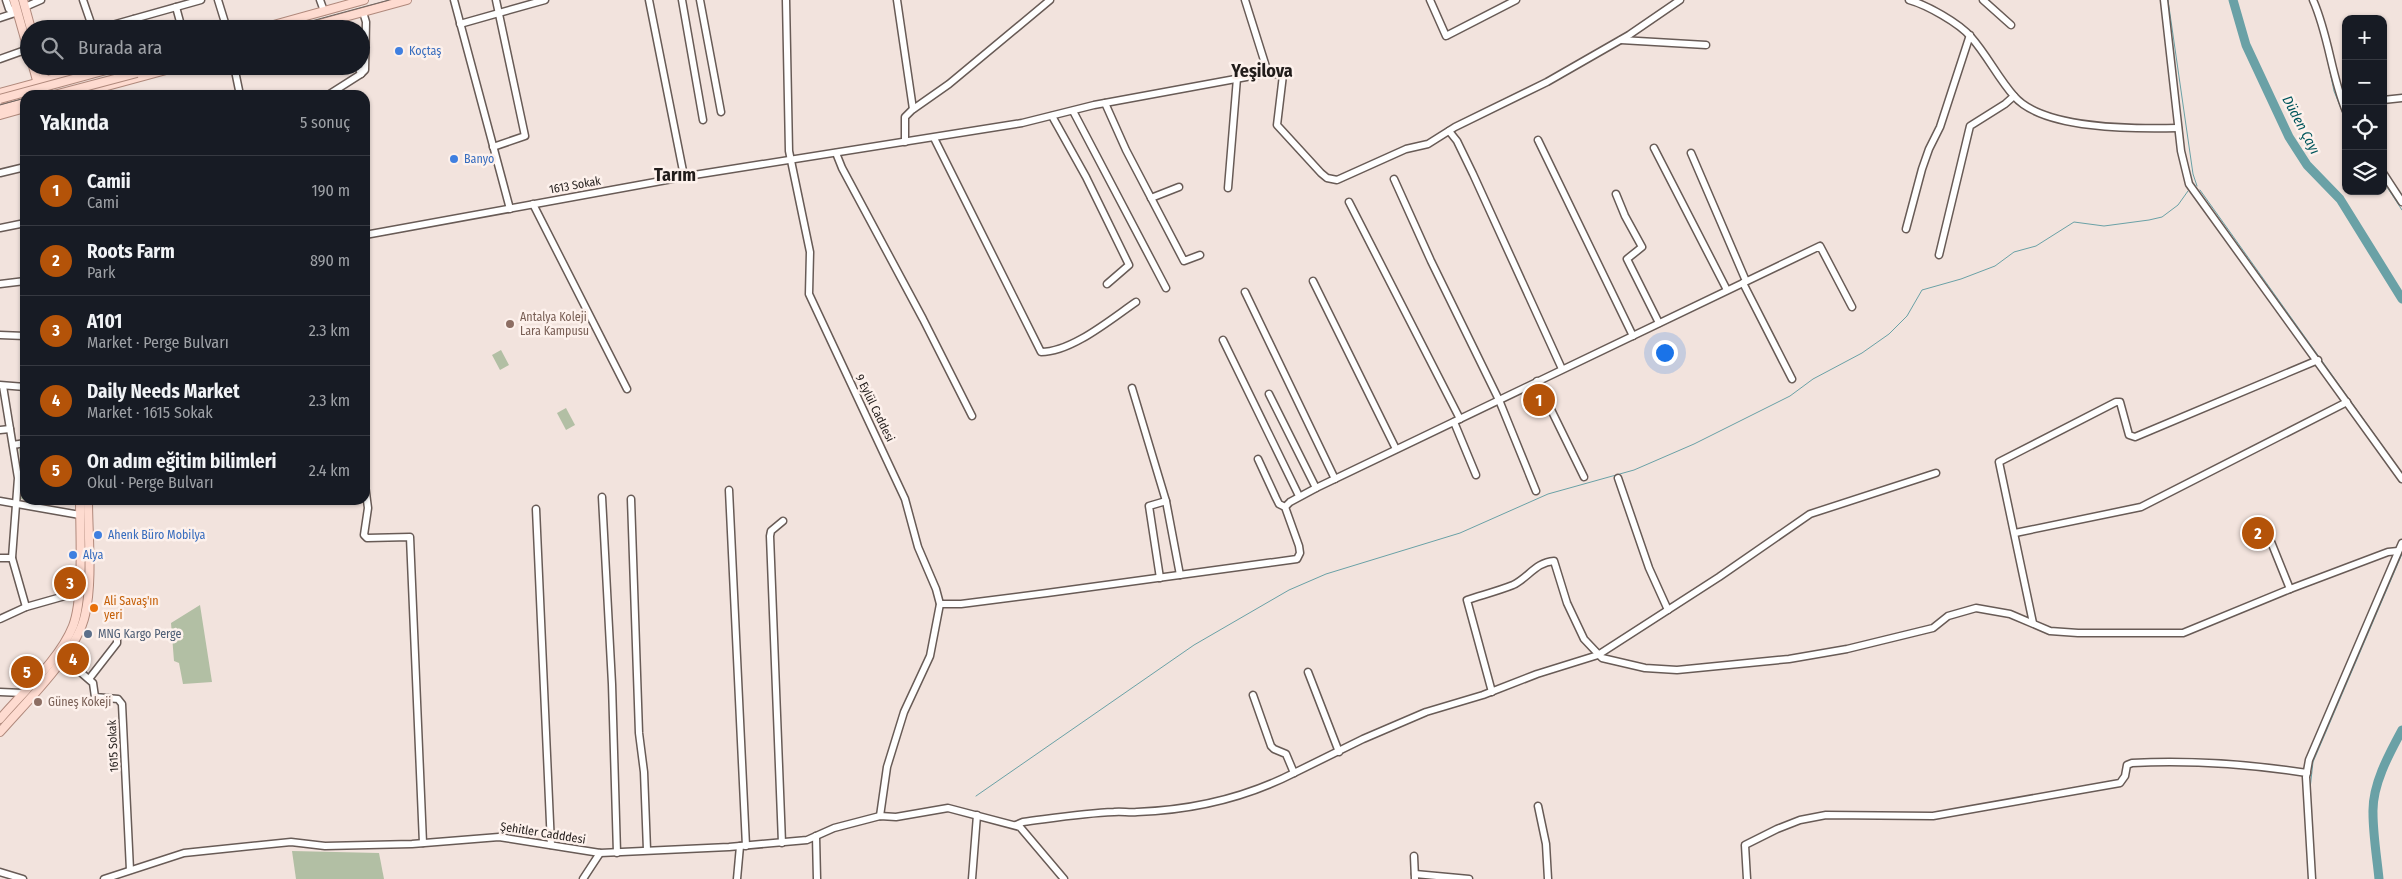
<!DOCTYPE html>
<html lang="tr">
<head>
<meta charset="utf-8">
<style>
	:root { --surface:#171b24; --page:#20242c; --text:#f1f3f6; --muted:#9ea1a6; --line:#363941; --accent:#b45309 }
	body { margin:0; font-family:"Fira Sans Condensed",sans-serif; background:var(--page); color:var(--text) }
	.controls { position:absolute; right:15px; top:15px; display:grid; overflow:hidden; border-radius:10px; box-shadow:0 1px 4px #0004 }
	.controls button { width:45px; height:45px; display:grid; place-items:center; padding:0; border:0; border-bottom:1px solid var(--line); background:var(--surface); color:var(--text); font:25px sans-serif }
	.you { position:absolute; left:1664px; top:352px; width:18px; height:18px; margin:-12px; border:4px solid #fff; border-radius:50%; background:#1a73e8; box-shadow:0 0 0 8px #1a73e833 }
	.badge { display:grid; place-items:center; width:32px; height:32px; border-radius:50%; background:var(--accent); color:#fff; font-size:16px; font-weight:700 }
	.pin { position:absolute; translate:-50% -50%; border:2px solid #fff; box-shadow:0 1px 5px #0006 }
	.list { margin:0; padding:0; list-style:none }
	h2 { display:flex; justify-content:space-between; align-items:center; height:65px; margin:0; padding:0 20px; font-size:21px }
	h2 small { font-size:16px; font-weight:400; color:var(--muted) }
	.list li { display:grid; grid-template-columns:32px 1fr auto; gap:15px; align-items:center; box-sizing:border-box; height:70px; padding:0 20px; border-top:1px solid var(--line) }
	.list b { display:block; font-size:19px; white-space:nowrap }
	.list p { margin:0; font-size:16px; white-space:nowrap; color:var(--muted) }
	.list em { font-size:16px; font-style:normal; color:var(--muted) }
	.icon { flex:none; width:28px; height:28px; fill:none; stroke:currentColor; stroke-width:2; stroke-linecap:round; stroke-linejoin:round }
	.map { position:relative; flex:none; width:2402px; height:879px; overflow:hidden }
	.search { position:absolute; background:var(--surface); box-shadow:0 1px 4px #0004; left:20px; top:20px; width:350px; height:55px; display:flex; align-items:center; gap:12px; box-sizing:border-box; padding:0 18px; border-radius:28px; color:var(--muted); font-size:19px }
	.panel { position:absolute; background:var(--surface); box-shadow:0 1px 4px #0004; left:20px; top:90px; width:350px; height:415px; border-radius:15px }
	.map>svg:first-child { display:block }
	.green { fill:#b2bfa4 }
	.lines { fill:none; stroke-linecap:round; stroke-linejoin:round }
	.stream { stroke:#6aa1a6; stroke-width:1 }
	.river { stroke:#6aa1a6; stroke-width:9 }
	.minor-casing { stroke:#685b56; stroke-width:9 }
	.major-casing { stroke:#b0897c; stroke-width:10 }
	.minor { stroke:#fff; stroke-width:6 }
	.major { stroke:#fedbd0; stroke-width:8 }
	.tram { stroke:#6f6763; stroke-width:1 }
	.major-bridge-casing { stroke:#b0897c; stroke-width:10; stroke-linecap:butt }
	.major-bridge { stroke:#fedbd0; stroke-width:8 }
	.shop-dot { fill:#3f7fe0; stroke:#fdf1ec; stroke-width:2 }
	.education-dot { fill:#8d6e63; stroke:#fdf1ec; stroke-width:2 }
	.food-dot { fill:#e8710a; stroke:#fdf1ec; stroke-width:2 }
	.service-dot { fill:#5c6f8a; stroke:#fdf1ec; stroke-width:2 }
	.labels { text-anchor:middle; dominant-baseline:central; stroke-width:5; stroke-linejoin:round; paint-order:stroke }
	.shop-label { font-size:12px; fill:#366cbe; stroke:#fdf1ec; text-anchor:start }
	.street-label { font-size:12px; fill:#211c1a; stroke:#fdf1ec }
	.education-label { font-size:12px; fill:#785e54; stroke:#fdf1ec; text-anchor:start }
	.food-label { font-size:12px; fill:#c56008; stroke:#fdf1ec; text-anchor:start }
	.service-label { font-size:12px; fill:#4e5e75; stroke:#fdf1ec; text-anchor:start }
	.water-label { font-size:14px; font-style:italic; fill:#00565c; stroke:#fdf1ec }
	.district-label { font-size:18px; font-weight:bold; fill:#211c1a; stroke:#fdf1ec }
</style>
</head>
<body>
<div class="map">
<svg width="2402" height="879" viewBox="0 0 2402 879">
	<rect width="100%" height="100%" fill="#f2e3dd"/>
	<g class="green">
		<polygon points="501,350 509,365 500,370 492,355"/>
		<polygon points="566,408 575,425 566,430 557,413"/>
		<polygon points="25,447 25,500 50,500 50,505 21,499 22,472 19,449"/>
		<polygon points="200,605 212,682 183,684 179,663 174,661 171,623"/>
		<polygon points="292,851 379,853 384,879 296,879"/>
	</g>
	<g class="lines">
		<g class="stream">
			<polyline points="2168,0 2193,174 2197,186"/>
			<polyline points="2325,48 2334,91 2346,121"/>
			<polyline points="2383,181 2402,210"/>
			<polyline points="2200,190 2402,473"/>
			<polyline points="2310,789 2313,762 2402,554"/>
			<polyline points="976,796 1194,645 1289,590 1326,574 1460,533 1548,494 1634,470 1694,444 1790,396 1813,379 1862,353 1889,334 1907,316 1922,290 1961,279 1995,266 2014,252 2036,246 2074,222 2104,226 2149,220 2162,217 2178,205 2188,191"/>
		</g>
		<g class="river">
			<polyline points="2233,0 2246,45 2289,137 2307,165 2340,199 2402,299"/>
			<path d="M2379,879C2377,858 2373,835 2373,813C2372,785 2389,754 2402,730"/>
		</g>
		<g class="minor-casing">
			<g id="minor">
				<polyline points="6,0 9,9 16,11"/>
				<polyline points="83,0 93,29"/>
				<polyline points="218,0 227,29"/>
				<polyline points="320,0 324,11"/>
				<polyline points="454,0 510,209"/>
				<polyline points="649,0 684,176"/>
				<polyline points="682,0 703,120"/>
				<polyline points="700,0 721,112"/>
				<polyline points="786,0 789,151 810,252 809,294 905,499 918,547 936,589 940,604 930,656 904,712 887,767 880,816"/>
				<polyline points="897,0 913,109"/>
				<polyline points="1430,0 1446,36 1516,0"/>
				<path d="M1909,0C1927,5 1959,23 1971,37C1987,55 1998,78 2014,96C2043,130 2136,129 2178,128"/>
				<polyline points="1983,0 2011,25"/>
				<polyline points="2164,0 2181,151 2189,184 2402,479"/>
				<path d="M2313,0C2329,36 2331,75 2346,111"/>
				<polyline points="25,7 41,0"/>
				<polyline points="176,7 182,29"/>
				<polyline points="0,18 18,12"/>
				<polyline points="134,19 136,29"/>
				<polyline points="460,24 545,0"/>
				<polyline points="98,29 201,0"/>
				<polyline points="1621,40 1706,45"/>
				<polyline points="0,59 28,49"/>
				<polyline points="234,66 240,95"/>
				<polyline points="358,66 361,74 365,70 366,22 363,12"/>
				<polyline points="1268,73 1283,75 1277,125 1321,173 1327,178 1337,180 1406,149 1428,144 1455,127 1547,82 1629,35 1680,0"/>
				<polyline points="328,95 361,74"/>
				<polyline points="2383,100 2402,98"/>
				<polyline points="1105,103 1126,150 1184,261 1200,255"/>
				<polyline points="1073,111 1166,288"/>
				<polyline points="1052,116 1086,177 1129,265 1107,284"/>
				<polyline points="1449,131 1457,141 1473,174 1562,369"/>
				<path d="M934,138L1041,352C1072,352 1111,319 1136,302"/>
				<polyline points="1538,140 1633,336"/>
				<polyline points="905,142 905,117 912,110 949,84 1050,0"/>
				<polyline points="493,147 525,136 496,0"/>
				<polyline points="1654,148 1727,290"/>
				<polyline points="836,153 842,168 923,319 972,416"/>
				<polyline points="1691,153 1746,281"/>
				<polyline points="0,173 25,167"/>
				<polyline points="2383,173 2402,202"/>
				<polyline points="1394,179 1431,261 1499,400 1536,491"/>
				<polyline points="1228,188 1237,78"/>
				<polyline points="1616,194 1625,216 1642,247 1627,259 1659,323"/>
				<polyline points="1151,198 1179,187"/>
				<polyline points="1349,202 1460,419"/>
				<polyline points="533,204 627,389"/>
				<polyline points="0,228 25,223"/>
				<polyline points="1906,229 1922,169 1929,149 1940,127 1970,35"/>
				<polyline points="365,235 694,175 1022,123 1094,105 1268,73 1245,0"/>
				<polyline points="1939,255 1970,126 2005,104 2014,96"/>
				<polyline points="1313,281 1396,449"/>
				<polyline points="1743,283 1792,379"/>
				<polyline points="0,284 25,281"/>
				<polyline points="1245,292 1335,479"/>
				<polyline points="0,335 25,336"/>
				<polyline points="1223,340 1299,496"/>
				<polyline points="1537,381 1584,477"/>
				<polyline points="0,385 25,387"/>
				<polyline points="3,386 18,478 12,558 26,607"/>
				<polyline points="1132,388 1166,501 1180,575"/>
				<polyline points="1269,394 1316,488"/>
				<polyline points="1454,422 1476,475"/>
				<polyline points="0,430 10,429"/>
				<polyline points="13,445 25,443"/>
				<polyline points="1618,478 1649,568 1668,610"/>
				<polyline points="365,485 368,508 364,535 367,538 410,537 423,843"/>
				<polyline points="729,490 746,846"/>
				<polyline points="602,497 612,684 617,853"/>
				<polyline points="631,499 639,733 644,772 647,850"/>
				<polyline points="0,501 80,515"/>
				<polyline points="1285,507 1290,502 1316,488 1820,246 1852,307"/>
				<polyline points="536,509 551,845"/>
				<polyline points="2265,527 2290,589"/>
				<polyline points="2015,533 2141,507 2347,402"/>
				<polyline points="0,558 12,558"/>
				<polyline points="1160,578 1149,506 1166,501"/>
				<polyline points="940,604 961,604 1047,593 1297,559 1300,553 1299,546 1285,507 1279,504 1276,498 1258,459"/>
				<polyline points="0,619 26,607 79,592"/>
				<polyline points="2033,623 1999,462 2116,402 2120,402 2129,435 2135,437 2318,360"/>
				<polyline points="63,657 93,683 95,697 118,699 122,704 130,870"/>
				<polyline points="1308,672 1339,752"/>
				<polyline points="89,679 117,643 117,639"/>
				<polyline points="0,692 23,693"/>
				<path d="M1492,692L1467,600C1482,595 1498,591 1513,585C1528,578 1536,562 1554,561L1567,603L1584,639L1602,658L1645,668L1677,670L1789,659L1847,649L1933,628L1948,616L1976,608L2010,614L2050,631L2078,633H2183L2290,589L2388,552L2398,551"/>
				<polyline points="1253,695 1271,746 1274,749 1286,754 1294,773 1363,739 1426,712 1483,695 1537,674 1598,655 1719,577 1810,514 1936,473"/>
				<polyline points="1538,806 1546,844 1548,879"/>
				<path d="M1016,825L1023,822C1054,818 1084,813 1114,812C1122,811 1129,813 1137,812C1192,810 1245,798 1294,773"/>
				<polyline points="816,836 817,879"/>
				<polyline points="782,843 770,536 771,531 783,521"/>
				<polyline points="1414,856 1415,879"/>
				<polyline points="0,872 23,879"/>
				<polyline points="1415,874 1469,879"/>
				<polyline points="104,879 184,853 291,842 325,846 412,844 499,837 600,853 729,847 807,840 834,828 880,816 896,817 948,808 1020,827 1064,879"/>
				<polyline points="583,879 600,853"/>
				<polyline points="737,879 740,846"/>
				<polyline points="972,879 977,815"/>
				<path d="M1747,879L1745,845L1777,829L1800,820L1826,815L1933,816L2120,783L2125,776L2127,765L2132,763C2191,760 2248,764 2307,773"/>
				<polyline points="2312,879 2306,777 2309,760 2402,543"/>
			</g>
		</g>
		<g class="major-casing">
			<g id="major">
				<polyline points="14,0 29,53"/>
				<polyline points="23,0 31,29"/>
				<polyline points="259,29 364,0"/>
				<polyline points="301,29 407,0"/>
				<polyline points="33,66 41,95"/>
				<polyline points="41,66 49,95"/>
				<polyline points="0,93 99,66"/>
				<polyline points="74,95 181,66"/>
				<polyline points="0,109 25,103"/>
				<polyline points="0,115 25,108"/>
				<path d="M0,719C23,692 60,659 73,626C84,598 80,532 80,500"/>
				<path d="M0,732C26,702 77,653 85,615C93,582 88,534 88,500"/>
			</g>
		</g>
		<use href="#minor" class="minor"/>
		<use href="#major" class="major"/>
		<g class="tram">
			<polyline points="282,29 389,0"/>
			<polyline points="27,95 134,66"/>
			<polyline points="0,105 25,98"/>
		</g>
		<g class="major-bridge-casing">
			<g id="major-bridge">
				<polyline points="54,95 137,73"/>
				<polyline points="0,99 121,66"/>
			</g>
		</g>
		<use href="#major-bridge" class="major-bridge"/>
	</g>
	<g class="shop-dot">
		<circle cx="399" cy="51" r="5"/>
		<circle cx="454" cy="159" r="5"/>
		<circle cx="98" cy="535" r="5"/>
		<circle cx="73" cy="555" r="5"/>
	</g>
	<g class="education-dot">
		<circle cx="510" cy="324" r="5"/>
		<circle cx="38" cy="702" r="5"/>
	</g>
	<circle class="food-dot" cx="94" cy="608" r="5"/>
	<circle class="service-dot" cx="88" cy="634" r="5"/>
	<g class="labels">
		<g class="shop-label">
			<text x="409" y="51">Koçtaş</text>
			<text x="464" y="159">Banyo</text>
			<text x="108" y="535">Ahenk Büro Mobilya</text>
			<text x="83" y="555">Alya</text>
		</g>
		<g class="street-label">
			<text transform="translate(575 185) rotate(-10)">1613 Sokak</text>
			<text transform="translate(875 408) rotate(64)">9 Eylül Caddesi</text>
			<text transform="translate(113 746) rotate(-93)">1615 Sokak</text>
			<text transform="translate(543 833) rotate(9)">Şehitler Cadddesi</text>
		</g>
		<g class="education-label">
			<text x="520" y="317">Antalya Koleji<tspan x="520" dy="14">Lara Kampusu</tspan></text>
			<text x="48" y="702">Güneş Kokeji</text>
		</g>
		<g class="food-label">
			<text x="104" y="601">Ali Savaş'ın<tspan x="104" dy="14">yeri</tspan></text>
		</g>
		<g class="service-label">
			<text x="98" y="634">MNG Kargo Perge</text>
		</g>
		<g class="water-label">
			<text transform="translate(2301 125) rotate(62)">Düden Çayı</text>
		</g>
		<g class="district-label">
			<text x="1262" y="71">Yeşilova</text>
			<text x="675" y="175">Tarım</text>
		</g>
	</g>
</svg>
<div class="controls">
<button>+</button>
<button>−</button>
<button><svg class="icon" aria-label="locate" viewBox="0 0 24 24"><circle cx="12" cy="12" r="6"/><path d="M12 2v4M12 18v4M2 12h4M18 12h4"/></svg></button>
<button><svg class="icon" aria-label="layers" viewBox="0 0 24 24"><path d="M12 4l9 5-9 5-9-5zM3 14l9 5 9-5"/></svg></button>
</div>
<div class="you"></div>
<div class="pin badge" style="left:1539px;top:400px">1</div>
<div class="pin badge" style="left:2258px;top:533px">2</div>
<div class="pin badge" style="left:70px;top:583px">3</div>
<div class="pin badge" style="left:73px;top:659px">4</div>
<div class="pin badge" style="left:27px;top:672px">5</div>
<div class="search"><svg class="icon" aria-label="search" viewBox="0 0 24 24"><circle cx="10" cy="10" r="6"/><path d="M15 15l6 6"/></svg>Burada ara</div>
<section class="panel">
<h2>Yakında<small>5 sonuç</small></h2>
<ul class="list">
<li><span class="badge">1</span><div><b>Camii</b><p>Cami</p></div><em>190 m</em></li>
<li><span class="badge">2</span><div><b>Roots Farm</b><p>Park</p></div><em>890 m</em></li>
<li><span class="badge">3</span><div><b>A101</b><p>Market · Perge Bulvarı</p></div><em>2.3 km</em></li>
<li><span class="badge">4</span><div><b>Daily Needs Market</b><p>Market · 1615 Sokak</p></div><em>2.3 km</em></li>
<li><span class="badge">5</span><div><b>On adım eğitim bilimleri</b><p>Okul · Perge Bulvarı</p></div><em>2.4 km</em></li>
</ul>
</section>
</div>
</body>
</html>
